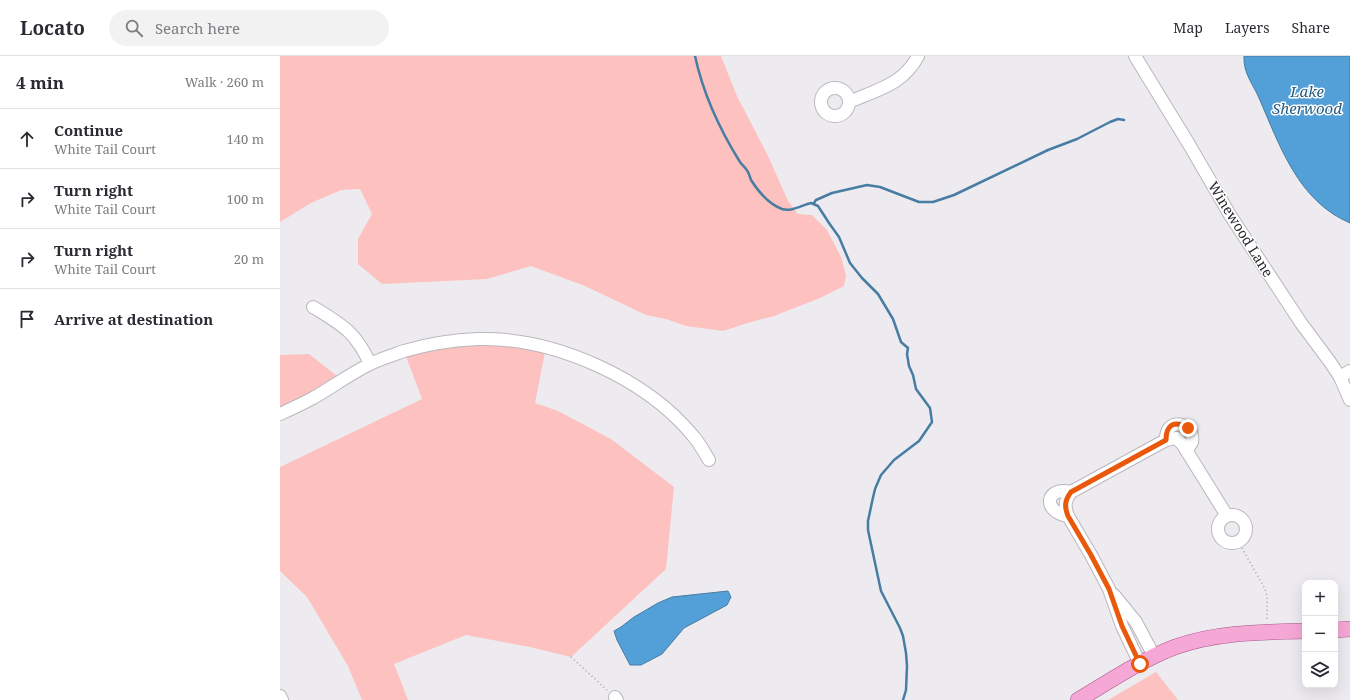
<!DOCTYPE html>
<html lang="en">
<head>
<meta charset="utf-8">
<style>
	:root { --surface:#fff; --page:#f2f2f3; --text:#2b2b33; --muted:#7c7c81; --line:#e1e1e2 }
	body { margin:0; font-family:"Noto Serif",serif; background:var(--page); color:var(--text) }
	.controls { position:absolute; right:12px; bottom:12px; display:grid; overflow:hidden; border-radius:8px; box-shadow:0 4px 16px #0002 }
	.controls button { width:36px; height:36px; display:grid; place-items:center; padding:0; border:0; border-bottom:1px solid var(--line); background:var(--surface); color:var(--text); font:20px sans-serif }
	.stop { position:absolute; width:12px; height:12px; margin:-9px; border:3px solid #ea580c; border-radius:50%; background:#fff }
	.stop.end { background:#ea580c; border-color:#fff; box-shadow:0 1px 4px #0008 }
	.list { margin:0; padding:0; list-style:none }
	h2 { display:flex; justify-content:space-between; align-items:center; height:52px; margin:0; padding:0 16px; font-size:17px }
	h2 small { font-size:13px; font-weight:400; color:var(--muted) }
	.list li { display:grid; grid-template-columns:26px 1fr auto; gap:12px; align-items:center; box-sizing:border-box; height:60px; padding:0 16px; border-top:1px solid var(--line) }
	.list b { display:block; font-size:15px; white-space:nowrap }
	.list p { margin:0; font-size:13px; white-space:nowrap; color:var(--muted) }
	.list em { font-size:13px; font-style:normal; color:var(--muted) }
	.icon { flex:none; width:22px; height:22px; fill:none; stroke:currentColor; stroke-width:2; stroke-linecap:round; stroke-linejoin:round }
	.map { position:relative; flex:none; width:1070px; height:644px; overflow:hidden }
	header { display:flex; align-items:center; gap:24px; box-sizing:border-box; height:56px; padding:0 20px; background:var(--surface); border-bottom:1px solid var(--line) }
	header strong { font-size:19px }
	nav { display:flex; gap:22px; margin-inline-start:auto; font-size:14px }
	.search { width:280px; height:36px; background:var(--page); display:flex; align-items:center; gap:10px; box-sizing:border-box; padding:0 14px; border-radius:22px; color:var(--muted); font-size:15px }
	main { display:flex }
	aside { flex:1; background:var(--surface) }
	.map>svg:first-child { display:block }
	.green { fill:#fdc1bf }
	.water { fill:#539fd7; stroke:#477ca3 }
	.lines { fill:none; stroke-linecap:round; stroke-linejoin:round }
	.stream { stroke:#477ca3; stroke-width:2.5 }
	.minor-casing { stroke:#bab7bc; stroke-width:14 }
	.major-casing { stroke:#a95688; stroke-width:16 }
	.path { stroke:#a09ea2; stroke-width:1.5; stroke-dasharray:1 3; stroke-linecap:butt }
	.minor { stroke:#fff; stroke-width:12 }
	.major { stroke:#f5a8d6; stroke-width:15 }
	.route { stroke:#ea580c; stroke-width:5 }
	.labels { text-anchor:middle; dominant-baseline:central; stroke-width:3; stroke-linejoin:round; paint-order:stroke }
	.street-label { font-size:14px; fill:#2a292b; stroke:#fff }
	.water-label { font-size:15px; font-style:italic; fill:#255c82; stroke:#fff }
</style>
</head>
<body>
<header>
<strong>Locato</strong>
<div class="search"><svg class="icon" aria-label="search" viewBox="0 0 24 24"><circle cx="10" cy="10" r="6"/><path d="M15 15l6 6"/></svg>Search here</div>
<nav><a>Map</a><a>Layers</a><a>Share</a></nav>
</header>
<main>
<aside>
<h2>4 min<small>Walk · 260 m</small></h2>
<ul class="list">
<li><svg class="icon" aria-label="ahead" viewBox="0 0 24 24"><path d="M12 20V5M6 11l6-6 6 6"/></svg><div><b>Continue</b><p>White Tail Court</p></div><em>140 m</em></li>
<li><svg class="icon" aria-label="right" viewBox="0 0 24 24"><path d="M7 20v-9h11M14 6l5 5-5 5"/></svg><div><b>Turn right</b><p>White Tail Court</p></div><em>100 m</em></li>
<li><svg class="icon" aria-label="right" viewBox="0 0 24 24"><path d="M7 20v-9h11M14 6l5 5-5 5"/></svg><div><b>Turn right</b><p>White Tail Court</p></div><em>20 m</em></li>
<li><svg class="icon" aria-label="arrive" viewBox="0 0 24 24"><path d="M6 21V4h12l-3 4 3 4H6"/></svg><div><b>Arrive at destination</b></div></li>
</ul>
</aside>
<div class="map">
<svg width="1070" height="644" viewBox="0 0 1070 644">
	<rect width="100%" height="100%" fill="#eeebf0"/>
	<g class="green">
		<polygon points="0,0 441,0 457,40 488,100 508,145 518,158 532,159 547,174 561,201 566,219 564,230 540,242 494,260 471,266 443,275 406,270 386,263 366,259 305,230 251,210 207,223 102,228 78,208 78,183 92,158 80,133 61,134 31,147 0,166"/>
		<polygon points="164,286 266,291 255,347 278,355 331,383 394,431 386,513 291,601 250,591 186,579 114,608 128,644 82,644 68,610 27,541 0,515 0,411 142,343 124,295"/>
		<polygon points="29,298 62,324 0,358 0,299"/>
		<polygon points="876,616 898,644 828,644"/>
	</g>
	<g class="water">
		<path d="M964,0H1070V167C1018,145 1000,90 979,42C973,28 963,17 964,0Z"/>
		<polygon points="448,535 451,541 447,549 404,572 382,598 361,609 350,609 337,584 334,575 341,571 354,561 378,547 392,541"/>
	</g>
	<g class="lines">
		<g class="stream">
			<path d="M415,0C423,37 440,74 460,106C462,109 466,112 468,116C469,118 470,121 471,124C478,135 489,148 502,153C512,156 522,149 531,147L538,150L549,167L559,181L570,207L582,222L598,238L613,263L621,286L628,292L627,298L629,310L633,319L636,333L650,352L652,366L639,385L614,404L601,419L595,433L592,446L588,465V474L601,535L620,572L623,580L626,597L627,610L626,634L623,644"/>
			<polyline points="534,147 536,144 552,137 587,129 600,131 639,146 653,146 674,139 768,94 797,83 830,66 838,63 844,64"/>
		</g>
		<g class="minor-casing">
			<g id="minor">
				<polyline points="855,0 910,90 950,159 1021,267 1050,306 1060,321 1070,344"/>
				<circle cx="555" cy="46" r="14"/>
				<path d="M569,46C596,34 623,29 638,0"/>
				<path d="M33,251C61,268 76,276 90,308"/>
				<polyline points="1060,321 1070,315"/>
				<path d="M0,358C11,353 22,348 33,342C52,331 70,318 90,308C100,303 113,299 124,295C148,288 173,284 198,283C274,281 366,322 414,381C420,388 424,396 429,404"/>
				<path d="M886,384C885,359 916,367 912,386C911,388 908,392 906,394"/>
				<circle cx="952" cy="473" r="14"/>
				<path d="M788,460C762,456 765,430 791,436"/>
				<polyline points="834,539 856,566 874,600"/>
				<path d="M860,608L842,570L829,533L811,499L788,460C784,450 785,444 791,436L886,384L897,382L903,389L947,460"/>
				<polyline points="0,640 2,644"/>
				<polyline points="335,641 337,644"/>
			</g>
		</g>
		<g class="major-casing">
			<g id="major">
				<polyline points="1055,574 1070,573"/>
				<path d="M798,644C830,625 861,604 895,591C936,576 982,576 1025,575"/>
			</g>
		</g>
		<g class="path">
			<polyline points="958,485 985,533 987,540 987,564"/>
			<polyline points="291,601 327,634"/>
		</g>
		<use href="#minor" class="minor"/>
		<use href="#major" class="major"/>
	</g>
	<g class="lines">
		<path class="route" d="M860,608L842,570L829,533L811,499L788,460C784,450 785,444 791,436L886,384C886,368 895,364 908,372"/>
	</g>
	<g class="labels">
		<g class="street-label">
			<text transform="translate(961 173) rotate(58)">Winewood Lane</text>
		</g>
		<g class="water-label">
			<text x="1027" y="35">Lake<tspan x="1027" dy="17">Sherwood</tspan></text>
		</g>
	</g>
</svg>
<div class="controls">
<button>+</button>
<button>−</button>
<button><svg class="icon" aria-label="layers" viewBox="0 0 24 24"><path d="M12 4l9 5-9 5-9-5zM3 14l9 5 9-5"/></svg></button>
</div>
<div class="stop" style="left:860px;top:608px"></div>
<div class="stop end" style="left:908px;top:372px"></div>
</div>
</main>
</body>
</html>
